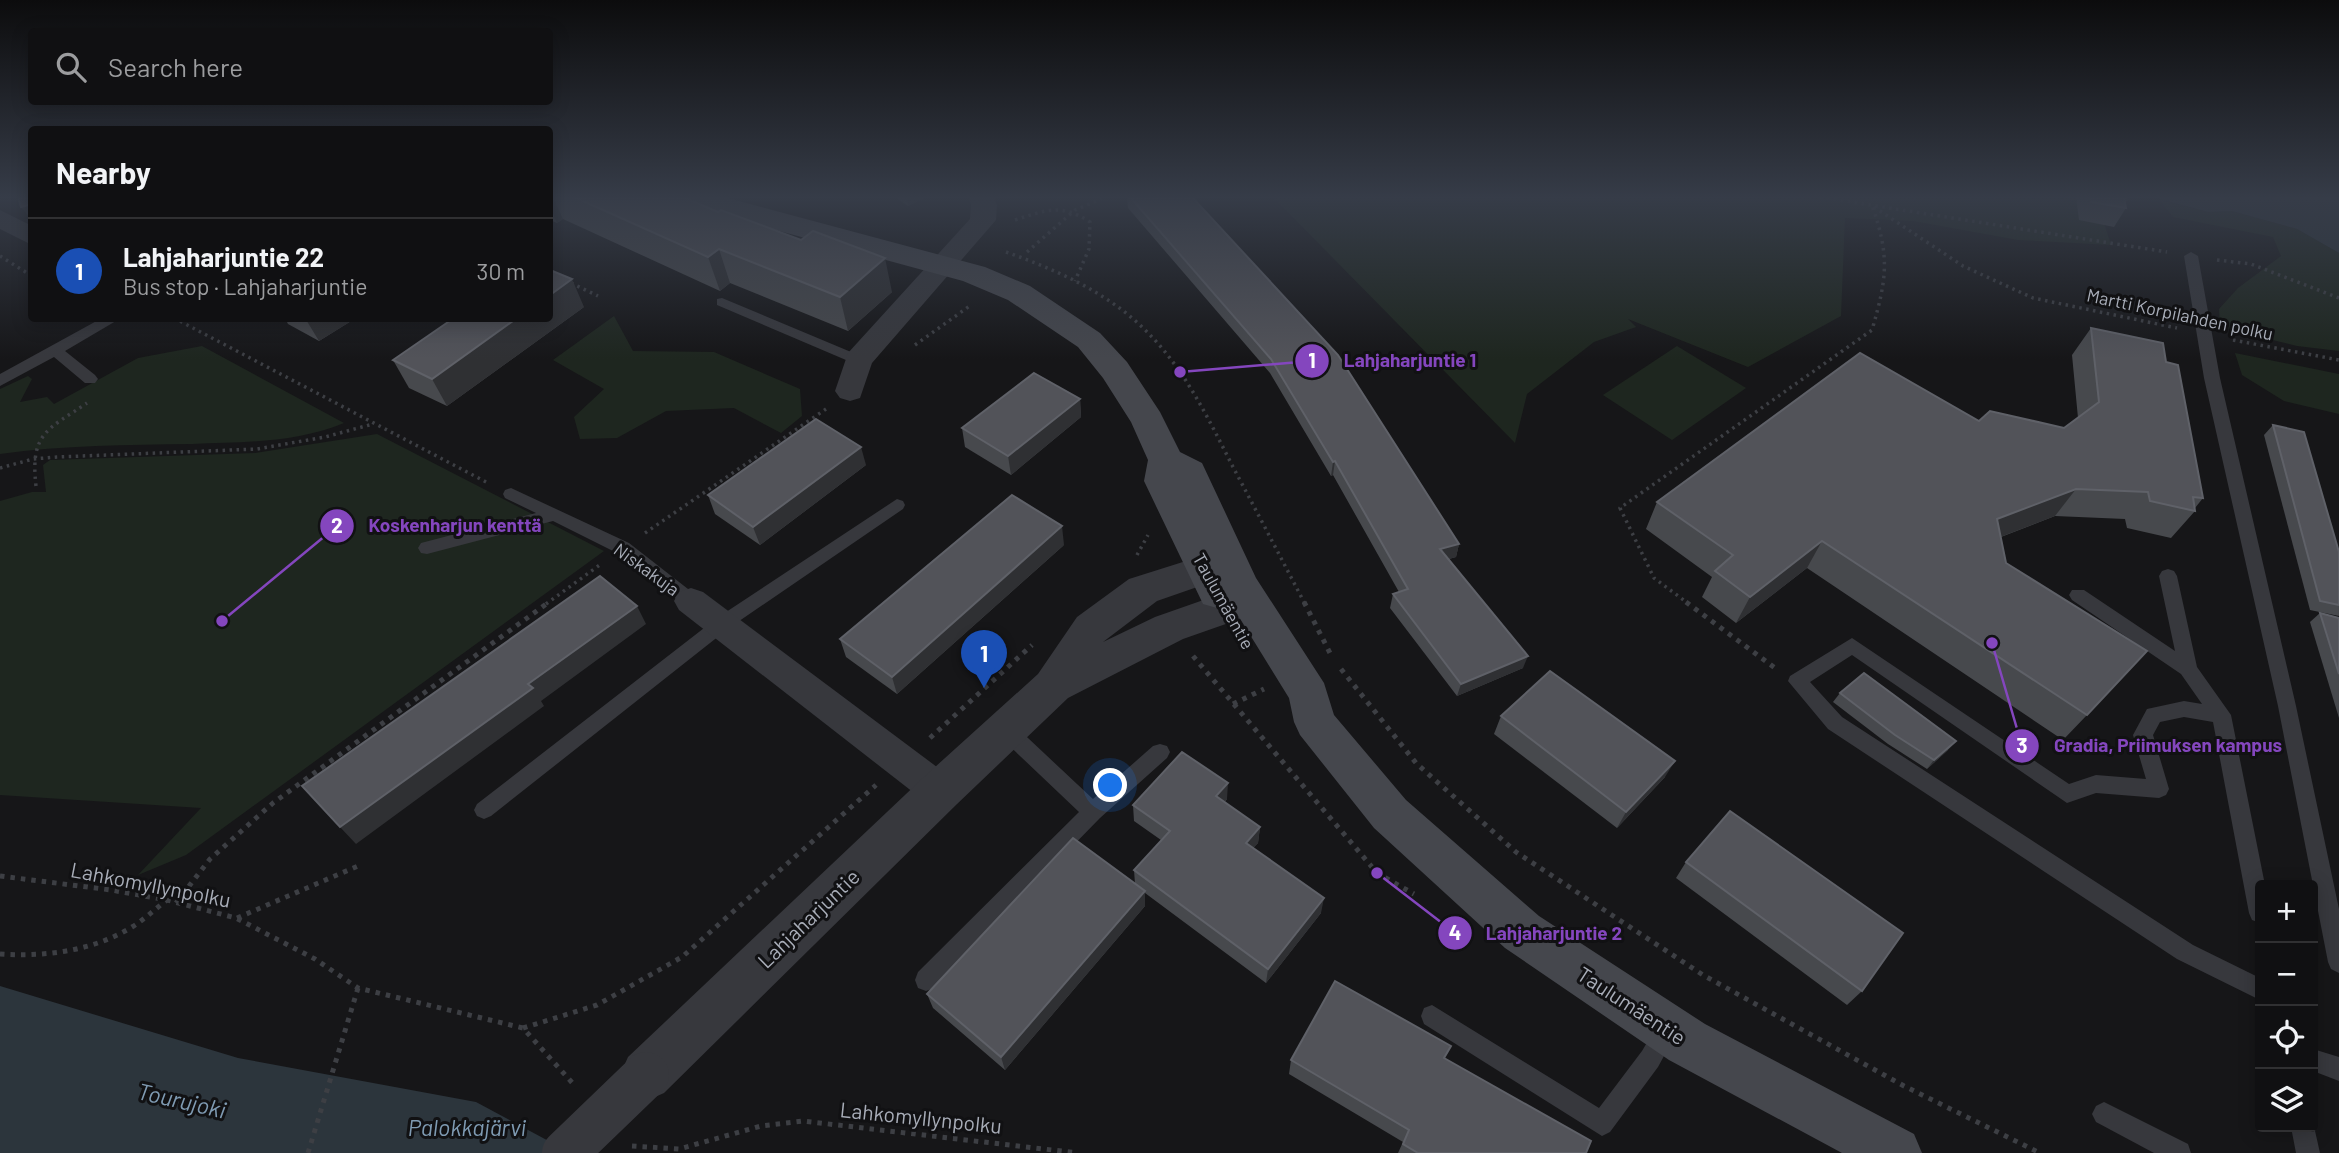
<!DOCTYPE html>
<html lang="en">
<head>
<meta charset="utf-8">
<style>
	:root { --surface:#101012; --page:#1e1e20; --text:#f1f3f6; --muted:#9c9d9f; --line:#303032; --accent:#0b8043 }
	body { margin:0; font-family:Barlow,sans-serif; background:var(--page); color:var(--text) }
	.controls { position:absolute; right:21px; bottom:21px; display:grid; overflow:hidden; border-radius:7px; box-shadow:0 4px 18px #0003 }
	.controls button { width:63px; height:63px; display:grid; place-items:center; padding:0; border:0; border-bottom:2px solid var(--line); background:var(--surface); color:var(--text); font:35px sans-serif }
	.you { position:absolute; left:1111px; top:786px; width:24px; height:24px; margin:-18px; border:5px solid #fff; border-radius:50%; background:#1a73e8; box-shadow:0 0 0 10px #1a73e833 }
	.badge { display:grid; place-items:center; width:46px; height:46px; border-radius:50%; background:var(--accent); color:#fff; font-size:23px; font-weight:700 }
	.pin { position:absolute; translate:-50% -58px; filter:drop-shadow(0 2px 4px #0008) }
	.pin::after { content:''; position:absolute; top:37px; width:24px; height:21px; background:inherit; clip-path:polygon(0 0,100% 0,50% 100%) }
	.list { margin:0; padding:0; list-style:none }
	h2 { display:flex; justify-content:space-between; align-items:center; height:91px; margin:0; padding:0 28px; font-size:30px }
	h2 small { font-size:23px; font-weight:400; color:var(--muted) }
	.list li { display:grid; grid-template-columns:46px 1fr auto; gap:21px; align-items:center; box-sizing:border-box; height:105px; padding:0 28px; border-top:2px solid var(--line) }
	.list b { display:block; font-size:26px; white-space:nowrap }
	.list p { margin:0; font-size:23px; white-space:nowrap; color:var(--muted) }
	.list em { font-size:23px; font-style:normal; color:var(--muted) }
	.icon { flex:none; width:38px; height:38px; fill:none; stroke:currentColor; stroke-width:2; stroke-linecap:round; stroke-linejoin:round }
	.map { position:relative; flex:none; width:2339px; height:1153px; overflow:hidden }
	.search { position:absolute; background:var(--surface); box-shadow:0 4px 18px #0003; left:28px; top:28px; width:525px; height:77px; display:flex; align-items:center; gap:18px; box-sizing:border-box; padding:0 24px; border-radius:7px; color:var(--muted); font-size:26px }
	.panel { position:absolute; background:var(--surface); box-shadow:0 4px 18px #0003; left:28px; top:126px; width:525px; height:196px; border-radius:7px }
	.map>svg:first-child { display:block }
	.green { fill:#1e261f }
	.water { fill:#2c353c }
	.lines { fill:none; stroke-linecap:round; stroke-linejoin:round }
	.path-far1 { stroke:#3d3f44; stroke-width:3.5; stroke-dasharray:2.5 4.5; stroke-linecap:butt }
	.path { stroke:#3d3f44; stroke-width:5; stroke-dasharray:4.5 6; stroke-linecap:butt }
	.service { fill:#37383d; fill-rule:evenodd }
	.minor { fill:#37383d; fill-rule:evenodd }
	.tertiary { fill:#37383d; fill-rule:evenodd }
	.secondary { fill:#45474d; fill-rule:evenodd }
	.tertiary-bridge { stroke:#37383d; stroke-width:46 }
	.wall { fill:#47494d }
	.shaded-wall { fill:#2f3033 }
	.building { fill:#525359; stroke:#5f6168; stroke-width:2 }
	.labels { text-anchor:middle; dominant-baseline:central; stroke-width:6; stroke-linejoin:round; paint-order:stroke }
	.street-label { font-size:18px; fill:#a8adb8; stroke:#111113 }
	.near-street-label { font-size:21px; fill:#a8adb8; stroke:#111113 }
	.near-water-label { font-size:23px; font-style:italic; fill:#7f9bb3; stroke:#111113 }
	.leader { fill:none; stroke:#8446be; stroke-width:2.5 }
	.callout-dot { fill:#8446be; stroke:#111113; stroke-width:2.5 }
	.mark-label { font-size:21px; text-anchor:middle; font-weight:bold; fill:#fff }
	.callout-label { font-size:19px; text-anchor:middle; font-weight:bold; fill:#8446be; stroke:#111113; stroke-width:6; stroke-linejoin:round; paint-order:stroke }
</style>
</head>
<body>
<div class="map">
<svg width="2339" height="1153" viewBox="0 0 2339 1153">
	<rect width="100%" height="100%" fill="#161618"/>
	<g class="green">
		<polygon points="1273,197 2096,197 2111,245 2018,240 1913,221 1845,218 1841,316 1748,367 1628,319 1636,327 1594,342 1527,394 1515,443"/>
		<polygon points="2160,200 2208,212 2232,211 2297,229 2339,253 2339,351 2297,346 2220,327 2219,309 2238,288 2281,256 2273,237 2173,217"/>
		<polygon points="614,316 633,351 714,352 800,389 802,416 781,433 734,408 666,411 617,438 580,439 574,417 604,389 553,360"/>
		<path d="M202,346L344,423C295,443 244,442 192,444C127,445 64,445 0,454V389L28,376L32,379L20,402L47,397L54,404L138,358Z"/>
		<polygon points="1677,346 1746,388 1672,440 1603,395"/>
		<polygon points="2235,353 2339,374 2339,414 2284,401 2242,375"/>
		<polygon points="377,434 604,551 186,855 138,875 201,808 0,795 0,501 32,492 46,492 43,465 50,460 255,453"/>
	</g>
	<g class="water">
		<polygon points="2153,197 2339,197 2339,253 2297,229 2232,211 2208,212"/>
		<polygon points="0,986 238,1058 476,1102 571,1153 0,1153"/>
	</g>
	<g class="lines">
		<g class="path-far1">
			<polyline points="1820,197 2167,252"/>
			<polyline points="1874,207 1963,266 2033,298 2177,328"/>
			<path d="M1015,220C1046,210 1061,203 1090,222L1089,249L1075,281"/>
			<path d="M1006,252C1054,269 1102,290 1140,325C1183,365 1207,416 1233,467C1257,512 1281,558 1305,604"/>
			<polyline points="1027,252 1075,210 1106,197"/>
			<polyline points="0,256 32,276"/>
			<polyline points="2217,260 2251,264 2339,298"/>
			<polyline points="571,283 598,296"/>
			<polyline points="174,318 488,483"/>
			<polyline points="2233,340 2339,360"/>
			<polyline points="915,345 971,305"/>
			<polyline points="0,468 33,459 57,457 257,449 325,437 373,424"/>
			<path d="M36,486C30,433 47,430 87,403"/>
			<polyline points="645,533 826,409"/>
			<polyline points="1137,555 1148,535"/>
			<polyline points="546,604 601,564"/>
			<path d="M1689,604L1654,578L1620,508L1872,330C1887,278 1890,257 1872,205"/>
		</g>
		<g class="path">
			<polyline points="1304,602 1330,653"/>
			<polyline points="1686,602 1775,668"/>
			<polyline points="1193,656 1377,873 1414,894"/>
			<polyline points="1341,669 1416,763 1516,852 1703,975 1904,1086 2040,1153"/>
			<polyline points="1233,704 1264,689"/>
			<polyline points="930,738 1032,645"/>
			<polyline points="0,876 111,890 167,900 236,918 315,959 358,988 523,1028 576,1087"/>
			<polyline points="176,903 210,859 273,803 549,602"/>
			<polyline points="237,918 358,866"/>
			<path d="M0,954C45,957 93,951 132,927C145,919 155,909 167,900"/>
			<polyline points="523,1028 597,1005 682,957 876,785"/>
			<polyline points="632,1146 679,1149 761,1126 803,1121 1078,1153"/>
			<polyline points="308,1153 358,988"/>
		</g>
		<g class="service">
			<polygon points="2191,252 2198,256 2220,378 2296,706 2339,909 2339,973 2331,969 2328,962 2278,706 2204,378 2184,256"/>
			<polygon points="722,298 863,357 866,360 863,363 853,363 717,305 717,299"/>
			<polygon points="102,318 121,318 65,351 95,375 98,379 95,383 85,383 54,357 0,386 0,374"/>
			<polygon points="511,488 629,543 697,596 700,601 697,606 685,606 617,553 553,521 427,554 421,553 418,548 421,543 536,513 505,498 503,494 505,490"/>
			<polygon points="897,499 903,501 905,505 903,509 729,628 491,816 484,819 477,816 474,810 477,804 717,618"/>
			<polygon points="2168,569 2174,571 2177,576 2197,667 2231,715 2265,885 2260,885 2260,923 2252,920 2249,913 2213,722 2184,717 2160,722 2153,735 2169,789 2166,795 2159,798 2096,793 2067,803 1852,655 1810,682 1842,717 2193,945 2260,978 2260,1000 2177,959 1828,729 1788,681 1790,676 1852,638 2069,784 2096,775 2146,779 2133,735 2147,709 2184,701 2202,704 2181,674 2072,600 2069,595 2072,590 2084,590 2175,651 2159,576 2162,571"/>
			<polygon points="1006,722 1013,724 1093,799 1153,746 1160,744 1167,746 1170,752 1167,758 1100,818 934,988 926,991 918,988 915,980 918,972 1079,812 999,736 996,730 999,724"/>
			<polygon points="1432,1005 1599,1108 1642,1051 1658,1024 1666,1021 1674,1024 1677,1032 1658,1067 1610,1132 1602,1136 1424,1024 1421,1016 1424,1008"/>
			<polygon points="2313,1049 2339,1057 2339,1081 2313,1071"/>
			<polygon points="2104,1102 2188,1144 2191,1153 2154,1153 2096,1122 2092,1114 2096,1106"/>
			<polygon points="2313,1122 2320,1153 2296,1153 2291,1127 2313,1127"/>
		</g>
		<g class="minor">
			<polygon points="969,197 994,197 997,205 996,220 872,363 860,398 850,401 840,398 835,391 848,353 970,219 971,205"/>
			<polygon points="0,210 32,226 32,245 0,229"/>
			<polygon points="691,588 703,592 953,779 959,791 953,803 940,808 927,803 679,610 674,601 679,592"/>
		</g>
		<path class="tertiary" d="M1205,555L1253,573L1258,584L1240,619L1183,639L1068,698L956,805L664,1093L646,1101L628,1093L620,1075L628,1057L924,777L1038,674L1077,617L1129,579ZM1203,585L1216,591L1212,597L1155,617L1103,642L1157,601Z"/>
		<polygon class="secondary" points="682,197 724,197 985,267 1030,286 1100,333 1127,362 1160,412 1180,452 1202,463 1256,578 1324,683 1334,715 1406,800 1539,916 1705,1024 1914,1134 1922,1153 1842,1153 1669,1060 1505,948 1374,828 1300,735 1294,722 1289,698 1231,604 1217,608 1203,604 1144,481 1148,460 1131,422 1103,378 1078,347 1008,300 963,281 717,214 686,203"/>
		<polyline class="tertiary-bridge" points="565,1153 646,1075"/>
	</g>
	<g class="wall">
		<polygon points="550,197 683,197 892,292 848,331 730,283 720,291 563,219 557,223 550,220"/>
		<polygon points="895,197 926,197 908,206"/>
		<polygon points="1127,197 1192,197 1459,544 1456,557 1449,559 1523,668 1457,696 1390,608 1393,594 1399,592 1333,475 1331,476 1270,373 1128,208"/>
		<polygon points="2076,197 2129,197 2125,203 2126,208 2114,227 2079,220"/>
		<polygon points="584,307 447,406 409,388 393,360"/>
		<polygon points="285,318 356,318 319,341 288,324"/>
		<polygon points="2091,328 2166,362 2203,498 2195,508 2195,511 2171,538 2127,528 2125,519 2055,516 2001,537 2006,563 2087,715 2063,740 1807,568 1736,623 1702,597 1712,577 1646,529 1657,502 1979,421 2064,428 2078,418 2072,355"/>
		<polygon points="1080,399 1081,417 1011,475 965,447 962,428"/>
		<polygon points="2273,425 2339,552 2339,616 2310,610 2264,435"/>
		<polygon points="866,465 760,545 715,514 708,495"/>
		<polygon points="1064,545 897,694 846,657 840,639"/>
		<polygon points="2320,613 2339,618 2339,718 2310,622"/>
		<polygon points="1840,693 1948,750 1927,769 1888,744 1833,702"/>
		<polygon points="1501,716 1665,777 1617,828 1494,734"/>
		<polygon points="1227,799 1225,802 1260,827 1258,843 1253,848 1321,913 1266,983 1145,893 1145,906 1005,1070 933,1008 927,994 1135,884 1134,870 1161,840 1134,821 1133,805"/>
		<polygon points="1686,862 1862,991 1847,1005 1676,878"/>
		<polygon points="1445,1058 1586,1153 1398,1153 1403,1142 1289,1074 1291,1060"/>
	</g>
	<g class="shaded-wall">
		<polygon points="550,197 553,197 563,219 557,223 550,207"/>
		<polygon points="907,197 926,197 908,206"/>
		<polygon points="32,204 32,220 21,207"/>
		<polygon points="719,249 730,283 720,291 708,257"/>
		<polygon points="885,258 892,292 848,331 840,297"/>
		<polygon points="572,279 584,307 447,406 432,379 517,318 550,318 550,295"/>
		<polygon points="305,318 356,318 319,341"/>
		<polygon points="1080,399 1081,417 1011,475 1008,456"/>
		<polygon points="861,447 866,465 760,545 753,527"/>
		<polygon points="1335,461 1333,475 1331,476 1333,462"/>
		<polygon points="2076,489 2055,516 1977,546 1997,519"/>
		<polygon points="1062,526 1064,545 897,694 892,677"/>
		<polygon points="1822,541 1807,568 1736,623 1750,597"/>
		<polygon points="1459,544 1456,557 1437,562 1440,549"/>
		<polygon points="637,606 646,624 541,701 544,706 356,844 340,827 528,684"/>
		<polygon points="1528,656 1523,668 1457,696 1461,684"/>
		<polygon points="1956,741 1948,750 1927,769 1934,760"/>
		<polygon points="1675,761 1665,777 1617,828 1626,812"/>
		<polygon points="1228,783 1227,799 1215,813 1216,796"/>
		<polygon points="1260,827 1258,843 1244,859 1246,843"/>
		<polygon points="1145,891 1145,906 1005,1070 1001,1057"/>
		<polygon points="1324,898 1321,913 1266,983 1268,969"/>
	</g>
	<g class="building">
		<polygon points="18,197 32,197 32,204 21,207"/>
		<polygon points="574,197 683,197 718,212 721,210 801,240 813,231 885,258 840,297 719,249 708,257"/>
		<polygon points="1130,197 1192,197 1338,355 1459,544 1440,549 1528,656 1461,684 1393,594 1408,589 1335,461 1333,462 1271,359"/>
		<polygon points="2091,197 2124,197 2126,208 2091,202"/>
		<polygon points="550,270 572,279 550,295"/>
		<polygon points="454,318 517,318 432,379 393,360"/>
		<polygon points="2091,328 2163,343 2166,362 2178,365 2203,498 2193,497 2195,511 2150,501 2148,492 2076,489 1997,519 2006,563 2147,651 2087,715 1822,541 1750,597 1715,571 1733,555 1657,502 1860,353 1979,421 1990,411 2064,428 2099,402"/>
		<polygon points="1034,373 1080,399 1008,456 962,428"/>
		<polygon points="816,419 861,447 753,527 708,495"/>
		<polygon points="2273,425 2304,432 2339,552 2339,605 2320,601"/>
		<polygon points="1012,495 1062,526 892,677 840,639"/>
		<polygon points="600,576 637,606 528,684 533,688 340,827 302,786"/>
		<polygon points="2320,613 2339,618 2339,674"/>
		<polygon points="1550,671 1675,761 1626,812 1501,716"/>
		<polygon points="1864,673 1956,741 1934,760 1895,735 1840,693"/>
		<polygon points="1182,752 1228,783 1216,796 1260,827 1246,843 1324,898 1268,969 1134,870 1170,831 1133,805"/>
		<polygon points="1730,811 1903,933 1862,991 1686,862"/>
		<polygon points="1073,838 1145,891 1001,1057 927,994"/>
		<polygon points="1335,981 1451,1046 1444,1058 1591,1141 1586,1153 1418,1153 1403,1144 1409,1130 1291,1060"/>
	</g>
	<linearGradient id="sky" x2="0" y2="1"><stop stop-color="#0c0c0d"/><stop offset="0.55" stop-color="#363c48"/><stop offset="1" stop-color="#363c48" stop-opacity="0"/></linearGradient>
	<rect width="2339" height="359" fill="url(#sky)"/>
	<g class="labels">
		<g class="street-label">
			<text transform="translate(2180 314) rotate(12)">Martti Korpilahden polku</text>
			<text transform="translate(647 569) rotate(36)">Niskakuja</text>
			<text transform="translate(1224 601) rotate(61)">Taulumäentie</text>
		</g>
		<g class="near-street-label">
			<text transform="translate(151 884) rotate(11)">Lahkomyllynpolku</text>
			<text transform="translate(808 918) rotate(-44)">Lahjaharjuntie</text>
			<text transform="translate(1632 1005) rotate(33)">Taulumäentie</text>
			<text transform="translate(921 1117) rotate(6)">Lahkomyllynpolku</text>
		</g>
		<g class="near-water-label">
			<text transform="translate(182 1100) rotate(13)">Tourujoki</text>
			<text x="467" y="1127">Palokkajärvi</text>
		</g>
	</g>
	<path class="leader" d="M1180 372L1312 361M222 621L337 526M1992 643L2022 746M1377 873L1455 933"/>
	<g class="callout-dot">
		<circle cx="1180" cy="372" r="7"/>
		<circle cx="222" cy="621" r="7"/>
		<circle cx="1992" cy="643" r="7"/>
		<circle cx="1377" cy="873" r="7"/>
		<circle cx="1312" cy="361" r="18"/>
		<circle cx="337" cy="526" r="18"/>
		<circle cx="2022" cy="746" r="18"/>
		<circle cx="1455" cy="933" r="18"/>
	</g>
	<g class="mark-label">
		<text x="1312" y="368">1</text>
		<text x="337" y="533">2</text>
		<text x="2022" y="753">3</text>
		<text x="1455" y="940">4</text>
	</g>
	<g class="callout-label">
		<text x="1410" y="367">Lahjaharjuntie 1</text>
		<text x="455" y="532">Koskenharjun kenttä</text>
		<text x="2168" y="752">Gradia, Priimuksen kampus</text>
		<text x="1554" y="940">Lahjaharjuntie 2</text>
	</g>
</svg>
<div class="controls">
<button>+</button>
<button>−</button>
<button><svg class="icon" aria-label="locate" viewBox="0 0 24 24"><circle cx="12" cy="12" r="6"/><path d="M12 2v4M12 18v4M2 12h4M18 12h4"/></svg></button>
<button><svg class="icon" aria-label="layers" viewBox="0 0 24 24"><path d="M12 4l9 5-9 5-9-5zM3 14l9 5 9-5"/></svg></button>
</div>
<div class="you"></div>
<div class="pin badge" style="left:984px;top:688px;background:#1a4fb4">1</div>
<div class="search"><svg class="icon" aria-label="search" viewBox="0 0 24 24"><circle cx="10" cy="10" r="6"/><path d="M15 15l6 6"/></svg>Search here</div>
<section class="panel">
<h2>Nearby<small></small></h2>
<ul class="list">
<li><span class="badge" style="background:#1a4fb4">1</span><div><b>Lahjaharjuntie 22</b><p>Bus stop · Lahjaharjuntie</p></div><em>30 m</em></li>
</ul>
</section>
</div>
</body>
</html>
